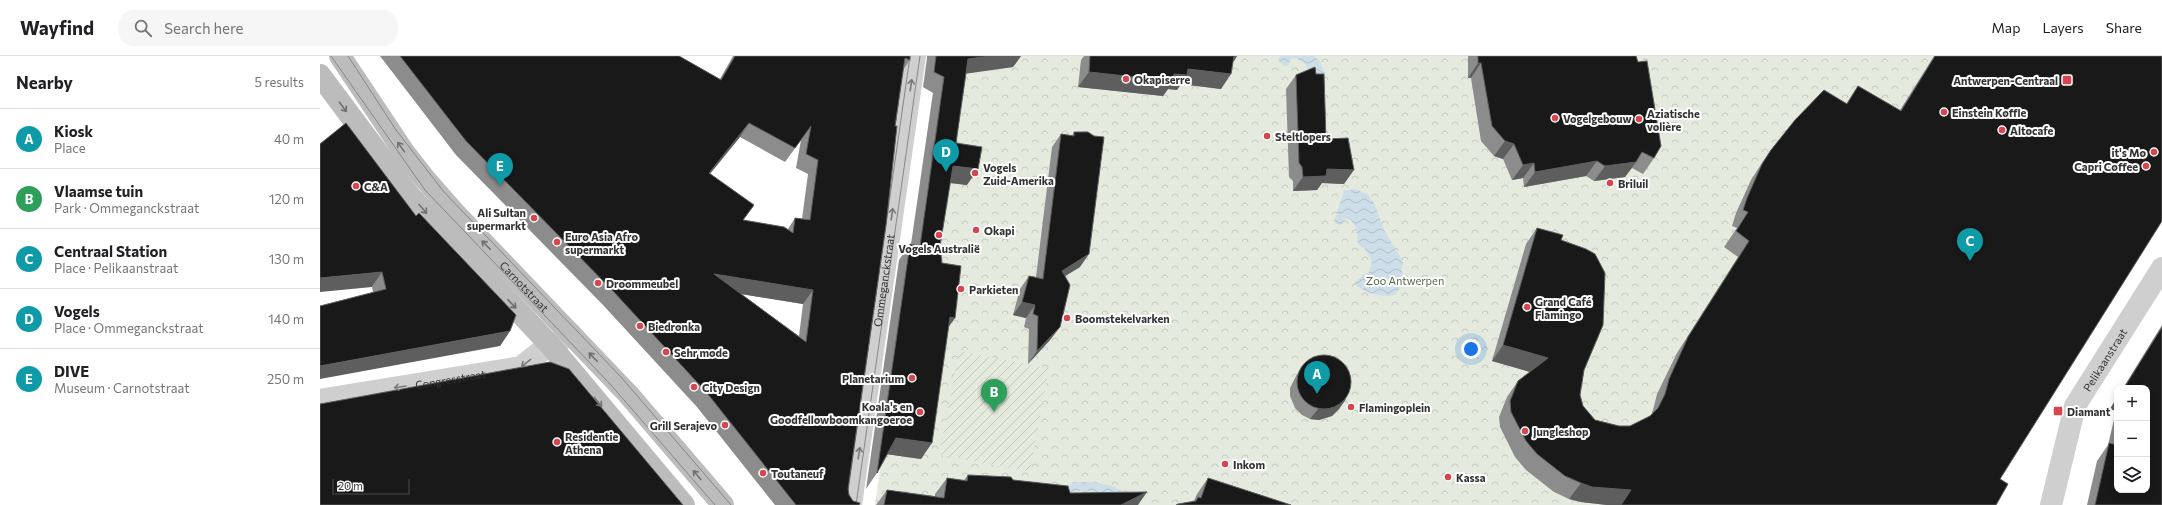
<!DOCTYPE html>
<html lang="en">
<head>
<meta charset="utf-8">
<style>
	:root { --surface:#fff; --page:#f6f6f6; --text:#202124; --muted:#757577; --line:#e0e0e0; --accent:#7c3aed }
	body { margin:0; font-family:Commissioner,sans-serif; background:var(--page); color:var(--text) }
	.controls { position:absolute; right:12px; bottom:12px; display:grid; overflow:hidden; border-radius:8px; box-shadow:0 2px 6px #0003 }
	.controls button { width:36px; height:36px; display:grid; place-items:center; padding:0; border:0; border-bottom:1px solid var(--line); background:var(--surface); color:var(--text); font:20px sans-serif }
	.scale { position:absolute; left:12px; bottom:10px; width:78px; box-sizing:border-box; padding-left:4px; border:2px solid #323232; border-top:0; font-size:11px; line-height:14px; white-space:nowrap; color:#323232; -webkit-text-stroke:3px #fff; paint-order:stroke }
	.you { position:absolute; left:1151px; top:293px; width:14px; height:14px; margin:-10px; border:3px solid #fff; border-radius:50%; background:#1a73e8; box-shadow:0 0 0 6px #1a73e833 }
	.badge { display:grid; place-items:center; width:26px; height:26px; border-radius:50%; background:var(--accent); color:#fff; font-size:13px; font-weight:700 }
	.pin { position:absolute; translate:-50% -33px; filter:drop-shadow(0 1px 2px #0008) }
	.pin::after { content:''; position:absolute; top:21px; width:14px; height:12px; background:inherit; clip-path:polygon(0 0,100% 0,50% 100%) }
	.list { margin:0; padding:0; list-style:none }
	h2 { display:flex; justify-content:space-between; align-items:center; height:52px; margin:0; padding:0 16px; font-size:17px }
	h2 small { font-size:13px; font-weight:400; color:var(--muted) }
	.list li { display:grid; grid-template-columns:26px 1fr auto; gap:12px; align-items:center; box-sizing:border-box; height:60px; padding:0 16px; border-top:1px solid var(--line) }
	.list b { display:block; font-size:15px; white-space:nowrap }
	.list p { margin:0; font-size:13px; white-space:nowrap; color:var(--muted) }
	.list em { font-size:13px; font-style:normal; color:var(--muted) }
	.icon { flex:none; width:22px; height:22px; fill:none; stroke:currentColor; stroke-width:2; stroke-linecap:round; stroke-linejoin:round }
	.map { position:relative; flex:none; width:1842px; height:449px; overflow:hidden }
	header { display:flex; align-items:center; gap:24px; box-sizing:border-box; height:56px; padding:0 20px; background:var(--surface); border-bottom:1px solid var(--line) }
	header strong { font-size:19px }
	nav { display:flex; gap:22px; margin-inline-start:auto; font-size:14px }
	.search { width:280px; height:36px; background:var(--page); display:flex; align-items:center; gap:10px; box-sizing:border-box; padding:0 14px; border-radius:16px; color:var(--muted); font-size:15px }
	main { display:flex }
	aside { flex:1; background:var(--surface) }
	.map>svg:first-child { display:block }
	.park { fill:url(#park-crowns) }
	.garden { fill:url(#garden-furrows) }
	.water { fill:url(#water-waves) }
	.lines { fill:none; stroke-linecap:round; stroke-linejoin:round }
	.minor { stroke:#cfcfcf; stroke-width:22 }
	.secondary { stroke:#bcbcbc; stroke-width:22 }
	.tram { stroke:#878787; stroke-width:1 }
	.wall { fill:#8c8c8c; fill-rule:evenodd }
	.shaded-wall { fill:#5e5e5e }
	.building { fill:#191919; stroke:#5e5e5e; fill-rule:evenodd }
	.oneway { stroke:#797979 }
	.oneway2 { stroke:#707070 }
	.poi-dot { fill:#d6464f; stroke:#fff; stroke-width:1.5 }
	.labels { text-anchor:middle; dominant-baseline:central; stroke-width:4; stroke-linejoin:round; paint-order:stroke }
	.poi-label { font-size:11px; font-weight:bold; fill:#323232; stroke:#fff; text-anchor:start }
	.park-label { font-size:11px; fill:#546a42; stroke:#fff }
	.street-label { font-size:11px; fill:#323232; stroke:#fff }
</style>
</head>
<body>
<header>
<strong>Wayfind</strong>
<div class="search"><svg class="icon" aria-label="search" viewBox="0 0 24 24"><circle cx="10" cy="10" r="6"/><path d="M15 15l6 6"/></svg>Search here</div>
<nav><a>Map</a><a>Layers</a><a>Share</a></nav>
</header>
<main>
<aside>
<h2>Nearby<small>5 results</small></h2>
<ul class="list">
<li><span class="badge" style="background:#0f9aa8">A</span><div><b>Kiosk</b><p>Place</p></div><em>40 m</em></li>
<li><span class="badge" style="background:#2e9e5b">B</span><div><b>Vlaamse tuin</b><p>Park · Ommeganckstraat</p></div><em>120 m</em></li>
<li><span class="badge" style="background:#0f9aa8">C</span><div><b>Centraal Station</b><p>Place · Pelikaanstraat</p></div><em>130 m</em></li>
<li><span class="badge" style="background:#0f9aa8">D</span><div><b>Vogels</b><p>Place · Ommeganckstraat</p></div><em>140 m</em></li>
<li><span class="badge" style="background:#0f9aa8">E</span><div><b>DIVE</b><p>Museum · Carnotstraat</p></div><em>250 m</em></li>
</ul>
</aside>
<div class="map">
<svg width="1842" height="449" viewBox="0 0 1842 449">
	<defs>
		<pattern id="park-crowns" width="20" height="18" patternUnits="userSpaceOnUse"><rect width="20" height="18" fill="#e4eade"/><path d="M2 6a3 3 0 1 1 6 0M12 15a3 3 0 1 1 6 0" fill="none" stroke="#c4c9bf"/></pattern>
		<pattern id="garden-furrows" width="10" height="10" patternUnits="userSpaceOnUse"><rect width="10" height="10" fill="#e4eade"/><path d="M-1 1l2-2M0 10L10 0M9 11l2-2" fill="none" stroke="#c4c9bf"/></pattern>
		<pattern id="water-waves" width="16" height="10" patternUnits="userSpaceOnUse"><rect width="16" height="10" fill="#cddee8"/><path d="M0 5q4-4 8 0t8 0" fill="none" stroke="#b0bfc7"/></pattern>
	</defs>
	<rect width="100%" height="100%" fill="#fff"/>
	<polygon class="park" points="618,0 1614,0 1456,252 1322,449 555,449"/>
	<polygon class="garden" points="639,295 729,312 710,416 619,399"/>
	<g class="water">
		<polygon points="960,0 994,0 1000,6 1005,17 1004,19 992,20 986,9 976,2 971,3 968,10 964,10 958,4"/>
		<path d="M1035,133L1047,138L1054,147L1064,174L1083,206L1081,231L1075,239C1060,241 1047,238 1035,228L1036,225L1049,216L1052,205L1045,193L1038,188L1036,172L1031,164L1026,162L1021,169L1016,168L1014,165L1024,135Z"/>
		<path d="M758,426C777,427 790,426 806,438C800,439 792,440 787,439C774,435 760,431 747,439L746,430Z"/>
	</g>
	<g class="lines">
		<g class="minor">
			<path id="s1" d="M0,344L201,311L220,296L251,278"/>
			<path id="s2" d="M531,449L595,0"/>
			<path id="s3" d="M1731,449L1755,350L1842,212"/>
		</g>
		<g class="secondary">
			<path id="s4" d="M20,0L84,96L105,123L134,156L308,338L403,449"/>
			<polyline points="0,19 91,141 230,289 364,449"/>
		</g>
		<g class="tram">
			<polyline points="11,0 105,134 291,329 395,449"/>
			<polyline points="28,0 76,74 124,136 301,321 411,449"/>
			<polyline points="526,449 590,0"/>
			<polyline points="536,449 600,0"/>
		</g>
	</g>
	<g class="wall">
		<path d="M60,0H359L400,23L413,0H590V4L583,14L528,433L529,439L533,445L539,449H455L377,351L283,249L136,99ZM420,81L465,106L481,84L476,112L488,118L482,163L475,162L468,173L423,164L390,118ZM421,238L483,248L479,280Z"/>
		<polygon points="607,0 701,0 693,11 646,17 636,87 647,129 630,127 620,190 622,207 635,262 629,270 601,403 568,398 557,417 546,433 579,204 590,188 591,188 613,37 603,31 607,2"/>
		<polygon points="764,0 917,0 914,5 913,5 901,33 861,28 857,34 848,33 843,40 758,31 761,4"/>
		<polygon points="1148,0 1316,0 1334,102 1323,118 1312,112 1305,121 1274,125 1266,120 1204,131 1203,122 1192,124 1183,103 1174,100 1161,85 1151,22 1148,22"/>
		<polygon points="1614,0 1842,0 1680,423 1676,449 1287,449 1261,446 1249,443 1234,436 1206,414 1195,401 1180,371 1179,361 1187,341 1198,325 1210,316 1172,305 1206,188 1217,172 1241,184 1264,314 1260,339 1263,350 1275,364 1299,370 1310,370 1331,360 1333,354 1337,338 1357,297 1418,201 1404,191 1417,172 1412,170 1416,157 1431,124 1440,110 1451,94 1526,48 1538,30 1580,54"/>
		<polygon points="996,18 1006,83 1024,128 1002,127 997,134 973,135 973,125 969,121 966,33 976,19"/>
		<polygon points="754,76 760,211 745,220 740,271 730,284 708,308 709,273 704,271 706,262 693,259 700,233 709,220 716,221 732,91 741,78 752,80"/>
		<polygon points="96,160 190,275 180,290 53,236 52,231"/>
		<polygon points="1842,269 1842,449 1767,449 1777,405 1788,389 1796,355 1790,353 1797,341 1797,434 1827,332 1803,332"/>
		<polygon points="983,310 1026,343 1019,353 1012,360 999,364 990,363 982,359 975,352 970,340 970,332 976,320"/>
		<polygon points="648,419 693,424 750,437 818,449 556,449 567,434 615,440 615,438 627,422 644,424"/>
		<polygon points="888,422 971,449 874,445 877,438"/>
	</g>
	<g class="shaded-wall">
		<polygon points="670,0 701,0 693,11 637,19 648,3"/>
		<polygon points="908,0 917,0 914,5 904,5"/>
		<polygon points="1158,7 1161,7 1151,22 1148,22"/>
		<polygon points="868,13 911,18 901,33 861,28 857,34 848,33 843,40 758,31 769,16 854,18"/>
		<polygon points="429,67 420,81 379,131 389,117"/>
		<polygon points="1185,85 1194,88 1183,103 1174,100"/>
		<polygon points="1277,105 1266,120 1204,131 1215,116"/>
		<polygon points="1316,106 1305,121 1274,125 1285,110"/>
		<polygon points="1214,107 1203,122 1192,124 1203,109"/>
		<polygon points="633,110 658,113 647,129 622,126"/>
		<polygon points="1007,113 1034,114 1024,128 1002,127 997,134 973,135 983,121"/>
		<polygon points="769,198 760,211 732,228 742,215"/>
		<polygon points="62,216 52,231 0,236 0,222"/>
		<polygon points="394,218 493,234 483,248 384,232"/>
		<polygon points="702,246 715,249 706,262 693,259"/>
		<polygon points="630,261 635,262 624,277"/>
		<polygon points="740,271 730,284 708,308 717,295"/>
		<polygon points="190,275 180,290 0,323 0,310"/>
		<polygon points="1183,289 1228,302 1217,318 1172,305"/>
		<polygon points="1797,342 1797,354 1796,355 1790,353"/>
		<polygon points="1026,343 1019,353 1012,360 999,364 990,363 998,353"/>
		<polygon points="576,382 612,387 601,403 565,398"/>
		<polygon points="1261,427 1311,434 1301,449 1287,449 1261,446 1249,443"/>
		<polygon points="827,436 818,449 801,449"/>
	</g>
	<g class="building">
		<path d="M80,0H359L401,24L415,0H590V4L585,2L575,70H577L566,169L528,433L529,439L533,445L540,447L539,449H476L387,337L293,235L146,85ZM429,67L475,92L491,70L486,98L498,104L490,164L475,162L473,177L464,171L423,164L434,149L389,117ZM394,218L493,234L486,286Z"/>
		<polygon points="616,0 670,0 648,3 636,87 662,91 658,113 633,110 620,190 622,207 641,210 635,262 630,261 612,387 576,382 557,417 590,188 600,190 624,21 614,16"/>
		<polygon points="770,0 914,0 911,18 868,13 867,19 854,18 853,25 769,16"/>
		<polygon points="1158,0 1316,0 1318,6 1327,5 1341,90 1334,102 1322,96 1316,106 1285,110 1277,105 1215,116 1214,107 1203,109 1194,88 1185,85 1172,70 1161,7 1158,7"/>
		<polygon points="1615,0 1842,0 1842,165 1680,423 1688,428 1676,449 1301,449 1311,434 1272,431 1261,427 1245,420 1217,398 1206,385 1191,356 1190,345 1198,325 1228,302 1183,289 1217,172 1243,179 1241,184 1266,193 1275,198 1285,217 1283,269 1264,314 1260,339 1263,350 1275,364 1299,370 1310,370 1330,360 1338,352 1345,338 1349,323 1368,281 1429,185 1416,175 1428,156 1423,154 1427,142 1442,108 1451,94 1475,64 1504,34 1527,48 1538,30 1581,55"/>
		<polygon points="995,11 996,18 1004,18 1006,83 1028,82 1034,114 1007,113 1006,120 983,121 982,111 979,107 976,19"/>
		<polygon points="26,67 96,160 99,157 196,259 190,275 0,310 0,250 66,233 62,216 0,222 0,88"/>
		<polygon points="754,76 768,76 774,80 784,81 769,198 742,215 750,229 740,271 717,295 718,260 713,258 715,249 702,246 709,220 723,223 741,78 754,80"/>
		<polygon points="1842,271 1842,449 1775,449 1789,387 1797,389 1797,387 1797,434 1827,434 1827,332 1804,332"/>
		<circle cx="1004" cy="326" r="27"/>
		<polygon points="230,306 249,313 363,449 0,449 0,348"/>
		<polygon points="648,419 691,421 693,424 748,430 750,437 827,436 801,449 564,449 567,434 624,442 627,422 647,425"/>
		<polygon points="888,422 971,449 856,449 858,448 876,445 878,441 881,442"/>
	</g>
	<defs><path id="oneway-shaft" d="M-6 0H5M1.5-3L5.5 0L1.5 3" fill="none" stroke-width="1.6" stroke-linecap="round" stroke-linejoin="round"/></defs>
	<g class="oneway">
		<use href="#oneway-shaft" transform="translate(591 29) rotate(-82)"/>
		<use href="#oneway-shaft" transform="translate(572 158) rotate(-82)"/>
		<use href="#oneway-shaft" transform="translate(206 307) rotate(142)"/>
		<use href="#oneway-shaft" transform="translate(80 331) rotate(171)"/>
		<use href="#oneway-shaft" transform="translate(539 397) rotate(-82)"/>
	</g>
	<g class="oneway2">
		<use href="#oneway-shaft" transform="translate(23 51) rotate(53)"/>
		<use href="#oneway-shaft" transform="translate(81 91) rotate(-125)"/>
		<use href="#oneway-shaft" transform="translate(103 153) rotate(49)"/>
		<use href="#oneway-shaft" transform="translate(166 189) rotate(-134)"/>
		<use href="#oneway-shaft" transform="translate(192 248) rotate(47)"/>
		<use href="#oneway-shaft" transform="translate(273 301) rotate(-134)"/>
		<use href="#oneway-shaft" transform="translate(278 346) rotate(50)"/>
		<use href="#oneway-shaft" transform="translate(377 419) rotate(-130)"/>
	</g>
	<g class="poi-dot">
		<circle cx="806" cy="23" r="4"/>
		<rect x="1742" y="19" width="10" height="10" rx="2"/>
		<circle cx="1624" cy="56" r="4"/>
		<circle cx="1235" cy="62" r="4"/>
		<circle cx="1319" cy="63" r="4"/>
		<circle cx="1682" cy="74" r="4"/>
		<circle cx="947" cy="80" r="4"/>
		<circle cx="1834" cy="96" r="4"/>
		<circle cx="1826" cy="110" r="4"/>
		<circle cx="655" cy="117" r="4"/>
		<circle cx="1290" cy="127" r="4"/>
		<circle cx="36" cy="130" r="4"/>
		<circle cx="214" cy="162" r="4"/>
		<circle cx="656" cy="174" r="4"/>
		<circle cx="619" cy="179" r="4"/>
		<circle cx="237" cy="186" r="4"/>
		<circle cx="278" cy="227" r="4"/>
		<circle cx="641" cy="233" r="4"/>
		<circle cx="1207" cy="251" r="4"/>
		<circle cx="747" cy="262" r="4"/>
		<circle cx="320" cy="270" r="4"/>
		<circle cx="346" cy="296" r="4"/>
		<circle cx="592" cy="322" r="4"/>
		<circle cx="374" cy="331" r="4"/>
		<circle cx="1031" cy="351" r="4"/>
		<rect x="1733" y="350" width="10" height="10" rx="2"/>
		<circle cx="600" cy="356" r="4"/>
		<circle cx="405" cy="369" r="4"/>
		<circle cx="1205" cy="375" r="4"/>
		<circle cx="237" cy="386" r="4"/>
		<circle cx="905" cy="408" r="4"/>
		<circle cx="443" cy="417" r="4"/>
		<circle cx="1128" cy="421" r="4"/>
	</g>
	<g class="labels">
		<g class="poi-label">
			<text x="814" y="23">Okapiserre</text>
			<text x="1738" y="24" text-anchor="end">Antwerpen-Centraal</text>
			<text x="1632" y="56">Einstein Koffie</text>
			<text x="1327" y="57">Aziatische<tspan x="1327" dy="13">volière</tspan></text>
			<text x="1243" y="62">Vogelgebouw</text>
			<text x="1690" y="74">Altocafe</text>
			<text x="955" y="80">Steltlopers</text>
			<text x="1826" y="96" text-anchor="end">it's Mo</text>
			<text x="1818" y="110" text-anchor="end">Capri Coffee</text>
			<text x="663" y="111">Vogels<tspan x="663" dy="13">Zuid-Amerika</tspan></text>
			<text x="1298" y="127">Briluil</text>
			<text x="44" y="130">C&amp;A</text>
			<text x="206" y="156" text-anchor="end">Ali Sultan<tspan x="206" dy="13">supermarkt</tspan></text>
			<text x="664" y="174">Okapi</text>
			<text x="245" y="180">Euro Asia Afro<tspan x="245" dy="13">supermarkt</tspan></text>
			<text x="619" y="192" text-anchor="middle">Vogels Australië</text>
			<text x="286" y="227">Droommeubel</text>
			<text x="649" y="233">Parkieten</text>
			<text x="1215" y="245">Grand Café<tspan x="1215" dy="13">Flamingo</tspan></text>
			<text x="755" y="262">Boomstekelvarken</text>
			<text x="328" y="270">Biedronka</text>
			<text x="354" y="296">Sehr mode</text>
			<text x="584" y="322" text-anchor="end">Planetarium</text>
			<text x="382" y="331">City Design</text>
			<text x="592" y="350" text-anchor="end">Koala's en<tspan x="592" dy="13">Goodfellowboomkangoeroe</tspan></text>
			<text x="1039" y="351">Flamingoplein</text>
			<text x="1747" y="355">Diamant</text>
			<text x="397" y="369" text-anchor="end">Grill Serajevo</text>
			<text x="1213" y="375">Jungleshop</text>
			<text x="245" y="380">Residentie<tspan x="245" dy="13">Athena</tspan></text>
			<text x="913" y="408">Inkom</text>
			<text x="451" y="417">Toutaneuf</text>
			<text x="1136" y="421">Kassa</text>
		</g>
		<g class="park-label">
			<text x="1085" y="224">Zoo Antwerpen</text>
		</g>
		<g class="street-label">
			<text stroke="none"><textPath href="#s2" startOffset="227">Ommeganckstraat</textPath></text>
			<text stroke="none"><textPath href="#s4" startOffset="296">Carnotstraat</textPath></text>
			<text stroke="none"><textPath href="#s3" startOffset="157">Pelikaanstraat</textPath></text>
			<text stroke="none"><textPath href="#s1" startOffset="132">Congresstraat</textPath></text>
		</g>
	</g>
</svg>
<div class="controls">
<button>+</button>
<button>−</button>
<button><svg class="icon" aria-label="layers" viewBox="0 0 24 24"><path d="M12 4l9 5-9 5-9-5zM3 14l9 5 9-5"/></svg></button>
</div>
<div class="scale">20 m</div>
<div class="you"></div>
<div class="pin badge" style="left:997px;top:338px;background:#0f9aa8">A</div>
<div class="pin badge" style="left:674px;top:356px;background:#2e9e5b">B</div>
<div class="pin badge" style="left:1650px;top:205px;background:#0f9aa8">C</div>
<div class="pin badge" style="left:626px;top:116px;background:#0f9aa8">D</div>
<div class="pin badge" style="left:180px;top:130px;background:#0f9aa8">E</div>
</div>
</main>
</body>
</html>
